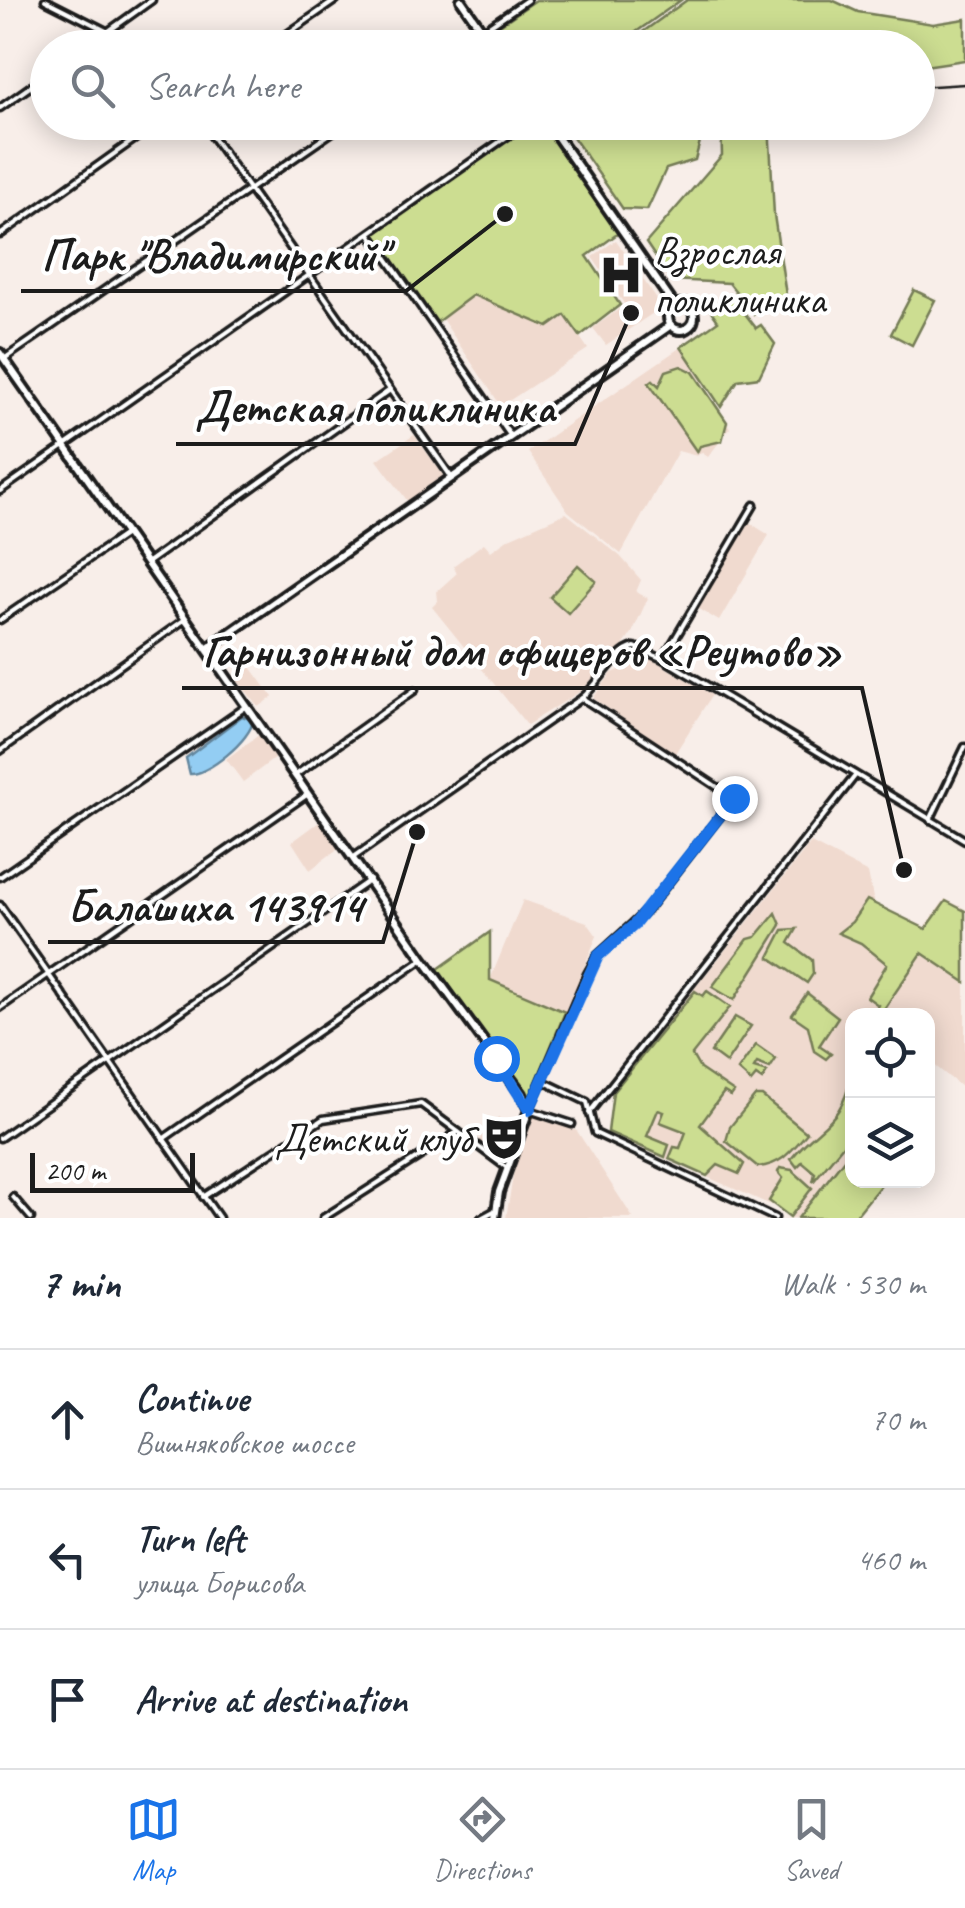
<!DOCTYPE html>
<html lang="en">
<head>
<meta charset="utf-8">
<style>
	:root { --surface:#fff; --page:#f6f6f7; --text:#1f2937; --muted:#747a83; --line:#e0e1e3; --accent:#1a73e8 }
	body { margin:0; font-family:Caveat,sans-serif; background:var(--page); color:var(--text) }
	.controls { position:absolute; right:30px; bottom:30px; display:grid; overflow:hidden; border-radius:20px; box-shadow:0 5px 25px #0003 }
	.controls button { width:90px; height:90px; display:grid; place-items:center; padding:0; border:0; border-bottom:2px solid var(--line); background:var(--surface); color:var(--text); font:50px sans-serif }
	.scale { position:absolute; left:30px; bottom:25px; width:165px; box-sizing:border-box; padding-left:10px; border:5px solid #1c1c1c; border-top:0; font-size:28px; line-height:35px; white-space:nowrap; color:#1c1c1c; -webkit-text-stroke:8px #fff; paint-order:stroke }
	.stop { position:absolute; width:30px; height:30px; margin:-22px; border:8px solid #1a73e8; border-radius:50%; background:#fff }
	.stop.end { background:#1a73e8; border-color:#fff; box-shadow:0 2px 10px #0008 }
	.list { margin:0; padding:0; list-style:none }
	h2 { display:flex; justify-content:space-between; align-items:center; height:130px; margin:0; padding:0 40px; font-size:42px }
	h2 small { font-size:32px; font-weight:400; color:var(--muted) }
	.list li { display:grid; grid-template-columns:65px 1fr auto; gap:30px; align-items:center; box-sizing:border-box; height:140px; padding:0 40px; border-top:2px solid var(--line) }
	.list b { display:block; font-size:38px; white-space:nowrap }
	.list p { margin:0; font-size:32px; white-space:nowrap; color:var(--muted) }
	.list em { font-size:32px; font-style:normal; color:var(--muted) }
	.icon { flex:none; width:55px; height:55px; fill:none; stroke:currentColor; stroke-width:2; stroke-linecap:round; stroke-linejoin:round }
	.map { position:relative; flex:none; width:965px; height:1218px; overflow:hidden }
	.search { position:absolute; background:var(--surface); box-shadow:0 5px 25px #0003; left:30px; right:30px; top:30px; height:110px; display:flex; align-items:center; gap:25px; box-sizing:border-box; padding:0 35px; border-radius:55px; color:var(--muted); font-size:38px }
	.sheet { height:550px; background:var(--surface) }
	nav { display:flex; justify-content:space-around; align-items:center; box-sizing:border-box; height:140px; border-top:2px solid var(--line); background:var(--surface); font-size:28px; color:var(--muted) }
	nav a { display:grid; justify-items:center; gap:5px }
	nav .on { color:var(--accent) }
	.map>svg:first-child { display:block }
	.built { fill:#f0dacf }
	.green { fill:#ccdd91; stroke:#747c56; stroke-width:2.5 }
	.water { fill:#93cdf3; stroke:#63869d; stroke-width:2.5 }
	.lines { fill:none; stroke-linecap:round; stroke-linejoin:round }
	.street-casing { stroke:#1c1c1c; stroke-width:11 }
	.secondary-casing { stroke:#1c1c1c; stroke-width:14 }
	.street { stroke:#fff; stroke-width:4 }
	.secondary { stroke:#fff; stroke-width:6 }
	.rail { stroke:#1c1c1c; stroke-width:2.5 }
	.route { stroke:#1a73e8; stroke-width:12 }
	.labels { text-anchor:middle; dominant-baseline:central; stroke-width:8; stroke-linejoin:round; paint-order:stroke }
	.poi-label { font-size:42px; fill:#1c1c1c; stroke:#fff; text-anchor:start }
	.leader { fill:none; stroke:#1c1c1c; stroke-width:4 }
	.callout-dot { fill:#1c1c1c; stroke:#fff; stroke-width:4 }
	.callout-label { font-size:45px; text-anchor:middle; font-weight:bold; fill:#1c1c1c; stroke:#fff; stroke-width:8; stroke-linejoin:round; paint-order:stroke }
</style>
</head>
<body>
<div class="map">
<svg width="965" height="1218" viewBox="0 0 965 1218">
	<rect width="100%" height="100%" fill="#f8eee9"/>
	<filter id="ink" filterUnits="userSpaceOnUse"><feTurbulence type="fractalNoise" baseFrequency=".01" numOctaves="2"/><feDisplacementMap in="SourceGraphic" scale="20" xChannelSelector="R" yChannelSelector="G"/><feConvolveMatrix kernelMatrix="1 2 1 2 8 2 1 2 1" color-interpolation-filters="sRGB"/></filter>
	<g filter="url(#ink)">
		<g class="built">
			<polygon points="616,240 662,307 606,345 593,328 625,305 592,257"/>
			<polygon points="473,295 548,327 565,315 588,349 501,406 442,319"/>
			<polygon points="681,347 730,428 708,457 701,452 697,456 678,451 621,554 568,511 528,452"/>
			<polygon points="414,435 444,476 409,503 377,460"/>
			<polygon points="566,513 620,556 641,580 636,592 648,598 632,633 600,679 527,725 432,607 438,601 437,591 457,573 453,566 484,543 491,551 509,538"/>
			<polygon points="747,521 769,535 719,621 696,607"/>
			<polygon points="650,658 712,695 674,755 593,698 612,673"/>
			<polygon points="251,667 273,697 259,707 236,679"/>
			<polygon points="263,732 279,755 243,782 226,759"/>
			<polygon points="322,820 340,847 310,870 292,842"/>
			<polygon points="811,843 868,873 874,903 925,927 945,899 965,909 965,1090 928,1060 928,1016 852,1016 852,1180 885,1181 856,1218 789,1218 778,1208 607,1133 612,1092"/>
			<polygon points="523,900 587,922 597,936 565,1012 490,980"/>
			<polygon points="535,1114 577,1131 633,1218 506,1218 514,1170"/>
			<polygon points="498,1117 515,1130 504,1160 477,1142"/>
		</g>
		<g class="green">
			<polygon points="536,0 681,0 615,47 499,47 491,31"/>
			<polygon points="687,0 832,0 858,12 933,24 965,19 965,60 918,67 918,48 622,47"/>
			<polygon points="530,123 545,123 620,232 587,256 620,305 580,336 565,315 548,327 473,295 437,322 375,234"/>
			<polygon points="551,123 705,123 695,160 666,169 647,210 623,209 569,131 558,130"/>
			<polygon points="721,123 769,123 774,215 786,295 754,314 729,283 671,280 646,243 722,155"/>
			<polygon points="914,290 935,300 912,345 891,334"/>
			<polygon points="730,294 756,328 761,325 775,344 759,377 738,380 721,407 681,347 718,321 709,308"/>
			<polygon points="681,366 693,372 727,422 722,441 700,446 697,452 649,383 653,380 659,386 666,371"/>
			<polygon points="578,565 596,581 568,613 550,597"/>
			<polygon points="867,900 926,929 946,901 965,911 965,982 922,953 880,1015 874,1012 878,1005 867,997 887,964 861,943 838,933 852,922"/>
			<polygon points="776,913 781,925 734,1000 712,987 748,939 756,937"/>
			<polygon points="797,929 789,943 812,960 813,974 807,983 769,957 783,930"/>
			<polygon points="490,932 490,980 565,1012 529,1100 438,969"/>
			<polygon points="695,991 703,996 707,991 730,1007 692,1055 700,1069 734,1092 731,1096 724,1092 700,1125 744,1164 739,1174 718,1165 707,1176 669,1159 674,1147 680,1148 686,1132 660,1122 664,1112 658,1110 647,1136 669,1145 665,1157 608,1132 613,1092"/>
			<polygon points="807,993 838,1017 819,1046 831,1054 826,1059 814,1051 808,1026 792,1015"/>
			<polygon points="735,1017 751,1026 726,1063 711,1052"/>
			<polygon points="756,1045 776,1059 770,1068 757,1063 754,1068 767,1072 762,1080 756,1076 751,1082 738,1070"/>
			<path d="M852,1073V1134L813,1182L815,1173L802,1162L797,1167L791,1159C821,1121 841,1127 852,1073Z"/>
			<path d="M755,1096H762L807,1133C792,1150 782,1165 758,1167L726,1141L730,1127Z"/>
			<polygon points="852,1149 852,1180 884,1181 854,1218 798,1218"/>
			<polygon points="780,1168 792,1170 812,1188 790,1217 769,1201 783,1178 778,1172"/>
		</g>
		<path class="water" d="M242,716L253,720C252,739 206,776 190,774L186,758Z"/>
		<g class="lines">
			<g class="street-casing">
				<g id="street">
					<polyline points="45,0 140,48"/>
					<polyline points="85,48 152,0"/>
					<polyline points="267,48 336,0"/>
					<polyline points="457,48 527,0"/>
					<polyline points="0,108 48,74"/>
					<polyline points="202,122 452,478"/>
					<polyline points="370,234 510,435"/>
					<polyline points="0,235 159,122"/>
					<polyline points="4,359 347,122"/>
					<polyline points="0,491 528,122"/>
					<polyline points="148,562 390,390"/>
					<polyline points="0,620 124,535"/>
					<polyline points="663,659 754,505"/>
					<polyline points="0,751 184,620"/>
					<polyline points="297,774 415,690"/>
					<polyline points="930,820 965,747"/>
					<path d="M354,857L582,698C599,684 615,651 635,647L663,659L965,840"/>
					<polyline points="0,877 247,706"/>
					<polyline points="0,905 219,1218"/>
					<polyline points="0,1008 308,794"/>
					<polyline points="543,1081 587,1102 595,1133 775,1218"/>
					<polyline points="589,1113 855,776"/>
					<polyline points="572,1124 529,1110 587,974 597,956 646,911 734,798 582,698"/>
					<polyline points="0,1138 370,880"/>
					<polyline points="163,1139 422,960"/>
					<polyline points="13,1197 31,1218"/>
					<polyline points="203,1197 323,1119 421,1104 507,1168"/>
					<polyline points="323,1218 458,1132"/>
					<polyline points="481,1218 494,1211"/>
				</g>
			</g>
			<g class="secondary-casing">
				<g id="secondary">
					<polyline points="461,0 494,48"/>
					<polyline points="547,122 674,305"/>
					<circle cx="681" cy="317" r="13"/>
					<polyline points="0,353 423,959 522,1094 529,1110 499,1192 495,1218"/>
					<polyline points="208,648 671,325"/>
				</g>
			</g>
			<use href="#street" class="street"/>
			<use href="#secondary" class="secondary"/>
			<polyline class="rail" points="918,87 965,84"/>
		</g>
	</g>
	<g class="lines" filter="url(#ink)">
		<polyline class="route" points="496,1058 529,1110 598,956 634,925 734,798"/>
	</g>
	<defs>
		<g id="hospital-bare" transform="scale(3.45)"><path d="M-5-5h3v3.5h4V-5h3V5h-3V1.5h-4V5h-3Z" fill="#1c1c1c" stroke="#fff" stroke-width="2.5" paint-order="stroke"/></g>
		<g id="theatre-bare" transform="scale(3.45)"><path d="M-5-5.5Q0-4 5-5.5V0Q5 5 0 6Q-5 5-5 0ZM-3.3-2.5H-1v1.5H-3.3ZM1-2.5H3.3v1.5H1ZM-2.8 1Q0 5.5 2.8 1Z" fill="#1c1c1c" stroke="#fff" stroke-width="2.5" paint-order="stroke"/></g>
	</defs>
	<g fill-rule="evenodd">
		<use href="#hospital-bare" x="621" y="275"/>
		<use href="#theatre-bare" x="504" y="1138"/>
	</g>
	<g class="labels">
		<g class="poi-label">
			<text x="654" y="251">Взрослая<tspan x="654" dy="48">поликлиника</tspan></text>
			<text x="471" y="1138" text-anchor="end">Детский клуб</text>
		</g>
	</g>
	<path class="leader" d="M505 214L406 291H21M631 313L575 444H176M904 870L862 688H182M417 832L383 942H48"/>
	<g class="callout-dot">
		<circle cx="505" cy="214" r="10"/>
		<circle cx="631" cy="313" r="10"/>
		<circle cx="904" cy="870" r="10"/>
		<circle cx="417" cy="832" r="10"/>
	</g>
	<g class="callout-label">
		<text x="214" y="270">Парк "Владимирский"</text>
		<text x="375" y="422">Детская поликлиника</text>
		<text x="522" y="666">Гарнизонный дом офицеров «Реутово»</text>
		<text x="215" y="921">Балашиха 143914</text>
	</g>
</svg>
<div class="controls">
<button><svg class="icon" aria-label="locate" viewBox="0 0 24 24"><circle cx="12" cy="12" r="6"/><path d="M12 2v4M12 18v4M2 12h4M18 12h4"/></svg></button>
<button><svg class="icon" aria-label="layers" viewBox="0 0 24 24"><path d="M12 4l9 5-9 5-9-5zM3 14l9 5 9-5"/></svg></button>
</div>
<div class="scale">200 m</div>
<div class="stop" style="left:496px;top:1058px"></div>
<div class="stop end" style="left:734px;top:798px"></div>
<div class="search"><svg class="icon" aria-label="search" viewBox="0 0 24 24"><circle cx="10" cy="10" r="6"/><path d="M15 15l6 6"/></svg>Search here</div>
</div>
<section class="sheet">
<h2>7 min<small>Walk · 530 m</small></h2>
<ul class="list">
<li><svg class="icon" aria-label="ahead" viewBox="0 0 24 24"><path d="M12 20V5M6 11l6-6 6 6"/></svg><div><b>Continue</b><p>Вишняковское шоссе</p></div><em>70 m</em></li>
<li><svg class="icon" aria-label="left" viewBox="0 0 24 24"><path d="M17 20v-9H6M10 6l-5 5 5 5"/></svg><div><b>Turn left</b><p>улица Борисова</p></div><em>460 m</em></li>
<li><svg class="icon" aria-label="arrive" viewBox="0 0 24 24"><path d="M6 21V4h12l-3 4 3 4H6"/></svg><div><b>Arrive at destination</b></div></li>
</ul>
</section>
<nav>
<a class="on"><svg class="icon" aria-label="map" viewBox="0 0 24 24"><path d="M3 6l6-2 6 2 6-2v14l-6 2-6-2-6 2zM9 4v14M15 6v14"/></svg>Map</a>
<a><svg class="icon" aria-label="directions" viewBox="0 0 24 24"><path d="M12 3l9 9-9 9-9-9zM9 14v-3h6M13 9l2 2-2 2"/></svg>Directions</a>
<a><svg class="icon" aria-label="saved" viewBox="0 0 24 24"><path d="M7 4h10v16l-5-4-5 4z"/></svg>Saved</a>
</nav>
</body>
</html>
